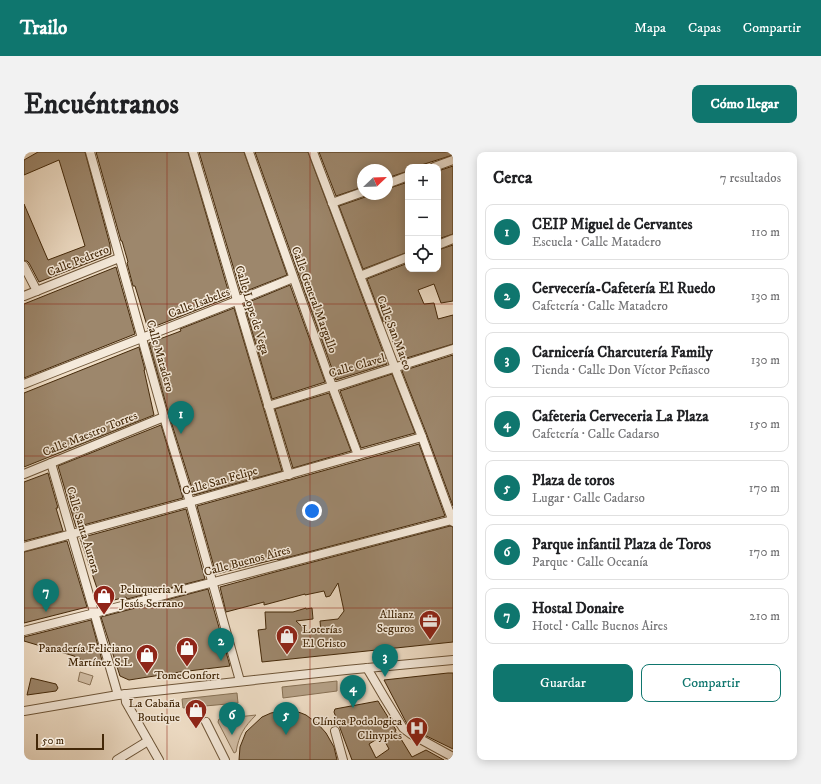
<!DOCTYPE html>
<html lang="es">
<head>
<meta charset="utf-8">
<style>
	:root { --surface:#fff; --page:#f2f2f2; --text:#202124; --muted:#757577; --line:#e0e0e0; --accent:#0f766e }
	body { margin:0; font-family:"IM FELL DW Pica",serif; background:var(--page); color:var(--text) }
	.controls { position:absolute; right:12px; top:12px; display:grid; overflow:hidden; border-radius:8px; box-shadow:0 2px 10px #0003 }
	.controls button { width:36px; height:36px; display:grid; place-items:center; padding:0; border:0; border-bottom:1px solid var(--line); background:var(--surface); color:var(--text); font:20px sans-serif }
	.compass { position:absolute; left:333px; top:12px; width:36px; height:36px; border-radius:50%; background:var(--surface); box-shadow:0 2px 10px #0003; rotate:67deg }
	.scale { position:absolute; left:12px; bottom:10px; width:68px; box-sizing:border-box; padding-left:4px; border:2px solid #432809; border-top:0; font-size:11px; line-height:14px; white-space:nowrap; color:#432809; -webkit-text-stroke:3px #f5eadb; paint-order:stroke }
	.you { position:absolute; left:288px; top:359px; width:14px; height:14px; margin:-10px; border:3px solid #fff; border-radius:50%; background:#1a73e8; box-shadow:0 0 0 6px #1a73e833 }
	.badge { display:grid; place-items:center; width:26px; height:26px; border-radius:50%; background:var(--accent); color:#fff; font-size:13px; font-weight:700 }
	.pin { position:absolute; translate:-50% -33px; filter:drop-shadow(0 1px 2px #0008) }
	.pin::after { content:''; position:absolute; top:21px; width:14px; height:12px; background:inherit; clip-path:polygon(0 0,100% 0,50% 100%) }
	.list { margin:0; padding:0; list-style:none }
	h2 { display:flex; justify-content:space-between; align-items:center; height:52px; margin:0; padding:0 16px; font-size:17px }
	h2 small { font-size:13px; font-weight:400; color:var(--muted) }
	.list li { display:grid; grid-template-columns:26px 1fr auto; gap:12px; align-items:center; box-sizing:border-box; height:56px; margin:0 8px 8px; padding:0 8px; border:1px solid var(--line); border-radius:8px }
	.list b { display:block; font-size:15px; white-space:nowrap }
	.list p { margin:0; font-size:13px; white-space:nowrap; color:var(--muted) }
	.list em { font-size:13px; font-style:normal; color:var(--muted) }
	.actions { display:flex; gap:8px; padding:12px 16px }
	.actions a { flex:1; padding:9px 0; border:1px solid var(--accent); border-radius:8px; text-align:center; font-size:14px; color:var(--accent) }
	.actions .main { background:var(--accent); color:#fff }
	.icon { flex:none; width:22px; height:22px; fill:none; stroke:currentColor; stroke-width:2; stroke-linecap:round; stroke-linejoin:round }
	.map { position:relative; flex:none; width:429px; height:608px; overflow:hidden; border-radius:8px }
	header { display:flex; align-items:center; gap:24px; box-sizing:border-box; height:56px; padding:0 20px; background:var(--accent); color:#fff }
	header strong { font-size:19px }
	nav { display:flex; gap:22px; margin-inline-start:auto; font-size:14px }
	.intro { display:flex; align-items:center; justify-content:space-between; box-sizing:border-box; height:96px; padding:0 24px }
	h1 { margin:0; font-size:28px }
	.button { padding:10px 18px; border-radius:8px; background:var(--accent); color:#fff; font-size:14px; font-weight:700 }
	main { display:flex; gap:24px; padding:0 24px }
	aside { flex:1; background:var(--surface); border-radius:8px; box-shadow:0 2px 10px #0003 }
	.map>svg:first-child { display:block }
	.green { fill:#d3c0a8; stroke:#8b7458 }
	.water { fill:#b5a187; stroke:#877155 }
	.building { fill:#9d876c; stroke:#432809; fill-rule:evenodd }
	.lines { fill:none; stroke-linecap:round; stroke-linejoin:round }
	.street-casing { stroke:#6e5639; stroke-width:10 }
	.street { stroke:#f5eadb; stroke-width:8 }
	.grid { fill:none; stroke:#8f2418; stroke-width:1; stroke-opacity:0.55 }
	.labels { text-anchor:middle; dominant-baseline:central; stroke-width:3; stroke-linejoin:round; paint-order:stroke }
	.street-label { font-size:12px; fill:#432809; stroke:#f5eadb }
	.poi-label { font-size:12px; fill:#432809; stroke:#f5eadb; text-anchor:end }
</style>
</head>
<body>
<header>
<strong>Trailo</strong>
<nav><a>Mapa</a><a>Capas</a><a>Compartir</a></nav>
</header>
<div class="intro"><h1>Encuéntranos</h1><a class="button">Cómo llegar</a></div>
<main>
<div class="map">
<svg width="429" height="608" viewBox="0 0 429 608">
	<rect width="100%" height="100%" fill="#f0dfc8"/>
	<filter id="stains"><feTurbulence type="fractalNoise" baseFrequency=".005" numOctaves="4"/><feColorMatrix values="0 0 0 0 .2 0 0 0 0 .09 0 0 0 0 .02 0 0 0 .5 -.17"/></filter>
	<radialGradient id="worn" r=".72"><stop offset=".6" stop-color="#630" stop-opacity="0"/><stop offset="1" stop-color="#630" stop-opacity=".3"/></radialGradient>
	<g class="green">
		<polygon points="56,520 69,524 66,533 54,529"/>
		<path d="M232,563C220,575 215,583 212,600L210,601L194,570L195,567Z"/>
	</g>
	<g class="water">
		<polygon points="313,529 313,539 259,546 258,535"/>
		<polygon points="213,541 214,551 159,556 158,547"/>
	</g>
	<g class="building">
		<polygon points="14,0 61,0 86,93 86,94 87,102 15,130 5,111 3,109 0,109 0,52 24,108 61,94 35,8 0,23 0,8"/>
		<polygon points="72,0 164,0 206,145 124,177 111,134 109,134 103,111 104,110 98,89 97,89"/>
		<polygon points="175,0 220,0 263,123 217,141"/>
		<polygon points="231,0 284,0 362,208 363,212 312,228"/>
		<polygon points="295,0 429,0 429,3 391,15 384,15 384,19 363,26 363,18 339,18 339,35 312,44"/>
		<polygon points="429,14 429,82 414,87 414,19"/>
		<polygon points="384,30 384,100 339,117 315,54 350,42 363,42 363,37"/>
		<polygon points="429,93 429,149 417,151 410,132 394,138 400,152 410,151 414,167 429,163 429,192 376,208 359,164 359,170 343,127 384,111 384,117 414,117 414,98"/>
		<polygon points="92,115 111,182 0,226 0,152"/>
		<polygon points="266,133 301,230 248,247 220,152"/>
		<polygon points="210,156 258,319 170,343 145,263 125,191 157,179 156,177"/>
		<polygon points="115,195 121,218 120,218 130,263 0,315 0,241"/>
		<polygon points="429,203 429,354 403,283 378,219"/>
		<polygon points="368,222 391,281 337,296 316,239"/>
		<polygon points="305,241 327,299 269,316 251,257"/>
		<polygon points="137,273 159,346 52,375 34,314"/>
		<polygon points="395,292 421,364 254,408 253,407 192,422 173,354"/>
		<polygon points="24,321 34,356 32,356 39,379 0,389 0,330"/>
		<polygon points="162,357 181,427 103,447 102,445 78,451 56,386"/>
		<polygon points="426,374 429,375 429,490 238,510 234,478 242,477 241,460 269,460 282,456 282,457 288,456 289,467 272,469 285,481 297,480 296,469 314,467 320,459 314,431 306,444 302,445 300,439 281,443 281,442 240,453 240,450 202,460 196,435 251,420"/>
		<polygon points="43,389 63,455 0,471 0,400"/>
		<polygon points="184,437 206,514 156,520 105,528 96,524 77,465"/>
		<polygon points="67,468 79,512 78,514 60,509 50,504 0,489 0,485"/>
		<polygon points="424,521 429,521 429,597 390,578 383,572 360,528"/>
		<polygon points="7,526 32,532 34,536 32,539 3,543"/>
		<path d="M354,549L372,578L371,580L374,582L388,605L402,598L420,608H328L310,560L311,557ZM358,584L365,597L352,606L345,592Z"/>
		<polygon points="257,559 271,559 277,561 282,563 294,572 302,581 310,595 313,608 215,608 216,595 222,580 238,565 247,561"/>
	</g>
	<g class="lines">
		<g class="street-casing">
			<g id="street">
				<polyline points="66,0 140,265 166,350 216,529"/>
				<polyline points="169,0 265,323"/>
				<polyline points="225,0 308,234 334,303"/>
				<polyline points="289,0 371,216 398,285 429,370"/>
				<polyline points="410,15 429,8"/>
				<polyline points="363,32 384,24"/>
				<polyline points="308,51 339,40"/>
				<polyline points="414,93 429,87"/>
				<polyline points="0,114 13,139"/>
				<polyline points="336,124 384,105"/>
				<polyline points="0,144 95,106"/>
				<path d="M0,232C90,196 180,163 269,126"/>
				<polyline points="244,254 308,234 313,234 429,197"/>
				<polyline points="27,311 94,543"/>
				<polyline points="0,322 140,265"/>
				<polyline points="0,395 166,350 398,285"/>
				<polyline points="0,479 71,461 428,368"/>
				<polyline points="343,516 360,545 379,576 387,582 429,605"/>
				<polyline points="101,542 102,550 135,608"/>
				<polyline points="0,559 94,543 322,518 429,508"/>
				<polyline points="182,570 201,608"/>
				<polyline points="311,579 319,608"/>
				<polyline points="93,608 124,589"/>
			</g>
		</g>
		<use href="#street" class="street"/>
	</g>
	<path class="grid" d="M143,0V608M286,0V608M0,152H429M0,304H429M0,456H429"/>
	<defs>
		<g id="shop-pin" transform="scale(1.15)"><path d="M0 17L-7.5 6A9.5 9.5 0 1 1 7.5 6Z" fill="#8f2418" stroke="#f5eadb"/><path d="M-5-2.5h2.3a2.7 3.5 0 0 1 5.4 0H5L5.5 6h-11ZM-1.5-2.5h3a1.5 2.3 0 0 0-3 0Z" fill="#fff"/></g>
		<g id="office-pin" transform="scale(1.15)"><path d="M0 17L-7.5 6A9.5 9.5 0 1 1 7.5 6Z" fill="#8f2418" stroke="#f5eadb"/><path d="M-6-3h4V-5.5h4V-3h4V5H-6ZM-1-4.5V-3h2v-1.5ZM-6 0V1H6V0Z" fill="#fff"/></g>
		<g id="hospital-pin" transform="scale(1.15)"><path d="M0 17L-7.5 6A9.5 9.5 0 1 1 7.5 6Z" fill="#8f2418" stroke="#f5eadb"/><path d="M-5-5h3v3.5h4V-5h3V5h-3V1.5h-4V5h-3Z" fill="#fff"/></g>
	</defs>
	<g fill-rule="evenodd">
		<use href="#shop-pin" x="80" y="444"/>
		<use href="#office-pin" x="406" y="469"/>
		<use href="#shop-pin" x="263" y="484"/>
		<use href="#shop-pin" x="163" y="496"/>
		<use href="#shop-pin" x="123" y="503"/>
		<use href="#shop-pin" x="172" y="558"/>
		<use href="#hospital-pin" x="393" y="576"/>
	</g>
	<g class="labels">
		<g class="street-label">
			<text transform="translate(54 109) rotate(-22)">Calle Pedrero</text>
			<text transform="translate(290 148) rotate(70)">Calle General Margallo</text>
			<text transform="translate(175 151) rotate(-21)">Calle Isabeles</text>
			<text transform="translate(228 158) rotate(73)">Calle Lope de Vega</text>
			<text transform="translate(370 181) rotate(69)">Calle San Mateo</text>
			<text transform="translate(136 204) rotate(74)">Calle Matadero</text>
			<text transform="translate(333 214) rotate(-16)">Calle Clavel</text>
			<text transform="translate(66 282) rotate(-22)">Calle Maestro Torres</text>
			<text transform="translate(196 329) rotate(-16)">Calle San Felipe</text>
			<text transform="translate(59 378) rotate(73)">Calle Santa Aurora</text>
			<text transform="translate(223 409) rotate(-15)">Calle Buenos Aires</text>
		</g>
		<g class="poi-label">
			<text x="96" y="437" text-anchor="start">Peluqueria M.<tspan x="96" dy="14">Jesús Serrano</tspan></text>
			<text x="390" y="462">Allianz<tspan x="390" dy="14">Seguros</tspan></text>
			<text x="278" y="477" text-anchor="start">Loterías<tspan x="278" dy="14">El Cristo</tspan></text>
			<text x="108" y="496">Panadería Feliciano<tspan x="108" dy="14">Martínez S.L</tspan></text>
			<text x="163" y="523" text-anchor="middle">TomeConfort</text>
			<text x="156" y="551">La Cabaña<tspan x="156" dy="14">Boutique</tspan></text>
			<text x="378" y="569">Clínica Podologica<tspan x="378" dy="14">Clinypies</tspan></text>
		</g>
	</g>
	<rect width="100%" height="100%" filter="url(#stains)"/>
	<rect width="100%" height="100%" fill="url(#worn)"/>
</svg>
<div class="controls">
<button>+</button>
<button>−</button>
<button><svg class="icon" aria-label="locate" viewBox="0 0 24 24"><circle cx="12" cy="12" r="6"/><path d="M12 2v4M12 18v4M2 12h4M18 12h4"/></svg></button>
</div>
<svg class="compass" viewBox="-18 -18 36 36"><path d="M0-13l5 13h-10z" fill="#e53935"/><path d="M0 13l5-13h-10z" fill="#757577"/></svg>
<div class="scale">50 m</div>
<div class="you"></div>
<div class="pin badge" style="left:157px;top:282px">1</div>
<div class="pin badge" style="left:197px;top:509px">2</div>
<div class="pin badge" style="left:361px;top:525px">3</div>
<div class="pin badge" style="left:329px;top:556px">4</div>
<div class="pin badge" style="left:262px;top:583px">5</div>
<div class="pin badge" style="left:208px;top:583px">6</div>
<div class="pin badge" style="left:22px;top:460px">7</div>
</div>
<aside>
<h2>Cerca<small>7 resultados</small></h2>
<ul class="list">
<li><span class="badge">1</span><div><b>CEIP Miguel de Cervantes</b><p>Escuela · Calle Matadero</p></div><em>110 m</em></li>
<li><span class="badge">2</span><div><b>Cervecería-Cafetería El Ruedo</b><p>Cafetería · Calle Matadero</p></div><em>130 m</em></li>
<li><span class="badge">3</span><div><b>Carnicería Charcutería Family</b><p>Tienda · Calle Don Víctor Peñasco</p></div><em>130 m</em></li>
<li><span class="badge">4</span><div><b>Cafeteria Cerveceria La Plaza</b><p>Cafetería · Calle Cadarso</p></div><em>150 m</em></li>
<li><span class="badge">5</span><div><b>Plaza de toros</b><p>Lugar · Calle Cadarso</p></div><em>170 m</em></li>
<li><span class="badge">6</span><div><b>Parque infantil Plaza de Toros</b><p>Parque · Calle Oceanía</p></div><em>170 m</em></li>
<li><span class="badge">7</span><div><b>Hostal Donaire</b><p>Hotel · Calle Buenos Aires</p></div><em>210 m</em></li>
</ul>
<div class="actions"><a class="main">Guardar</a><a>Compartir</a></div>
</aside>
</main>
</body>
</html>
